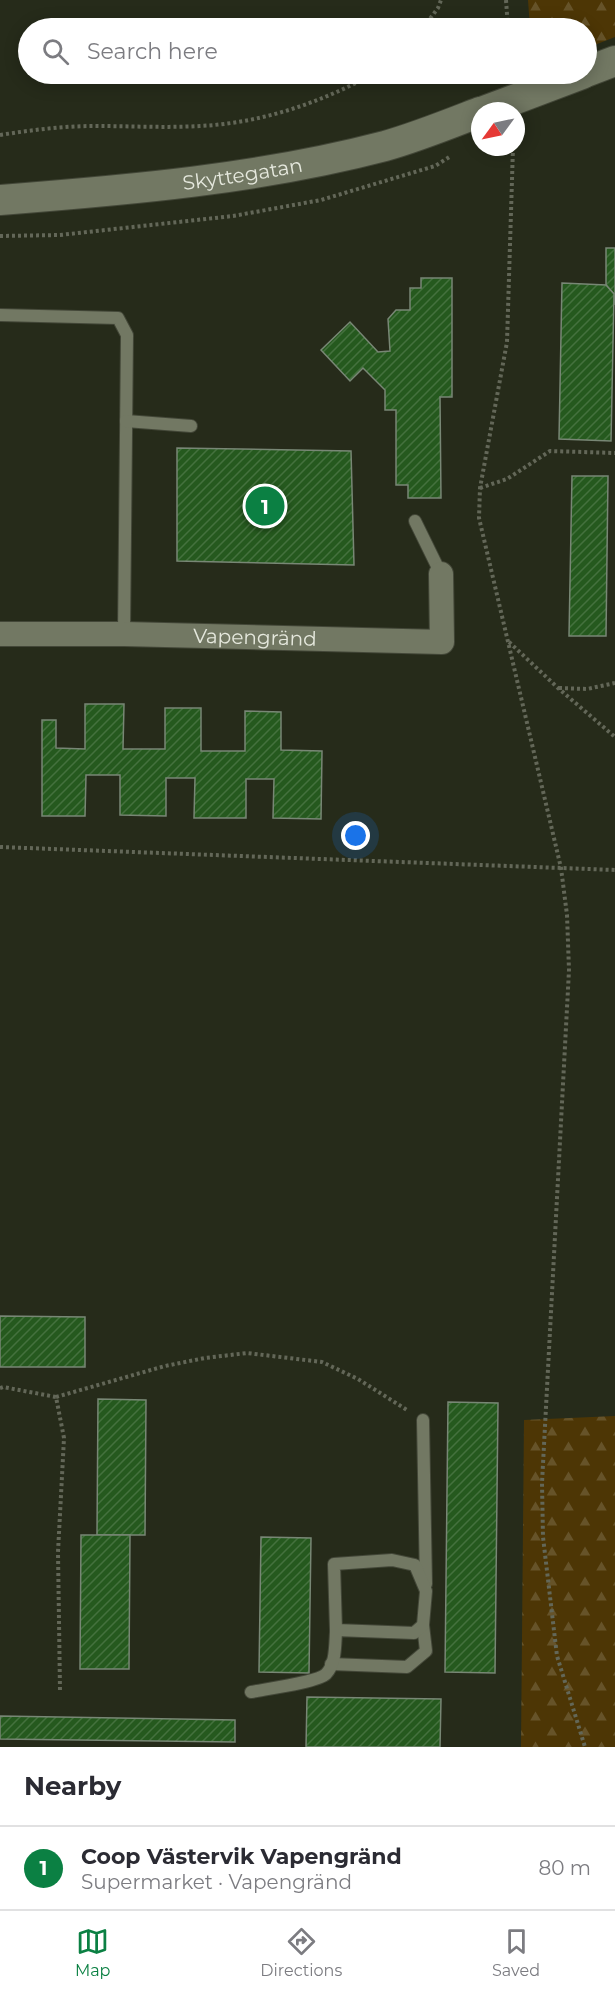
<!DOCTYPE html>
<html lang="en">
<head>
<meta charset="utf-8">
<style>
	:root { --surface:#fff; --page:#f2f2f3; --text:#2b2b33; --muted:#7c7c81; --line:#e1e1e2; --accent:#0b8043 }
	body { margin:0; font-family:Montserrat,sans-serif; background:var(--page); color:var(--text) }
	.compass { position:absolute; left:471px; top:102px; width:54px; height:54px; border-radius:50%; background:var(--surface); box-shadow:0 3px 15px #0003; rotate:237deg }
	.you { position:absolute; left:356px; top:836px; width:21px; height:21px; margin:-15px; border:4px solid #fff; border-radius:50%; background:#1a73e8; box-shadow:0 0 0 9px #1a73e833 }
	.badge { display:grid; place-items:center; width:39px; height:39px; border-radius:50%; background:var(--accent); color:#fff; font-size:20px; font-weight:700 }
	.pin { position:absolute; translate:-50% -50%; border:3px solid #fff; box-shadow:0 2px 6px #0006 }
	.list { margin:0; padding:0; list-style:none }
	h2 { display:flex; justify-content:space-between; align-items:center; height:78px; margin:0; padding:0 24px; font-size:26px }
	h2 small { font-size:20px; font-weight:400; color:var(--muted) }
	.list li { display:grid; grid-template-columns:39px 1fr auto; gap:18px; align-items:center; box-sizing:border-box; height:84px; padding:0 24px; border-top:2px solid var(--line) }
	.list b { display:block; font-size:22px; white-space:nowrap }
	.list p { margin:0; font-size:20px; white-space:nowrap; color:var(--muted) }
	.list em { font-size:20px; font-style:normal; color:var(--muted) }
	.icon { flex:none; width:33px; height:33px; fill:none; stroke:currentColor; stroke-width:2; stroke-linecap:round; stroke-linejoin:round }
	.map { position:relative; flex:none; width:615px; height:1747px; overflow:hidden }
	.search { position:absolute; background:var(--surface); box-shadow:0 3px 15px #0003; left:18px; right:18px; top:18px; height:66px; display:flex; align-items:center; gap:15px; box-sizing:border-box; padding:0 21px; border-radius:33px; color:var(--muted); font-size:22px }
	.sheet { height:162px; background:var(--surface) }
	nav { display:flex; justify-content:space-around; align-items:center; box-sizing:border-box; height:84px; border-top:2px solid var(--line); background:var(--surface); font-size:16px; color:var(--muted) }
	nav a { display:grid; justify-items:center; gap:3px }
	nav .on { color:var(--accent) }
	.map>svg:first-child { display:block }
	.forest { fill:url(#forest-firs) }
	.building { fill:url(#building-hatch); stroke:#788775; stroke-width:1.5 }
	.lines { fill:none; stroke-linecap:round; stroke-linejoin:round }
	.service-casing { stroke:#434738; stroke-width:14 }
	.minor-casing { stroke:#434738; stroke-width:26 }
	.tertiary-casing { stroke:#434738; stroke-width:32 }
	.path { stroke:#636758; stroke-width:4; stroke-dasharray:3 3; stroke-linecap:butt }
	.service { stroke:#727863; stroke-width:12 }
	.minor { stroke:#727863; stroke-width:24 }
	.tertiary { stroke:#727863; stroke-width:30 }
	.labels { text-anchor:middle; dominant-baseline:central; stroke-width:6; stroke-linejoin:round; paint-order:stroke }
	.street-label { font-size:20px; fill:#e5e8dd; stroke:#262b1a }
</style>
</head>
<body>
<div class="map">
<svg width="615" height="1747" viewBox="0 0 615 1747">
	<defs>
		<pattern id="forest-firs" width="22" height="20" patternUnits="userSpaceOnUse" patternTransform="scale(1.5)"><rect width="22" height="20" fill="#4d3605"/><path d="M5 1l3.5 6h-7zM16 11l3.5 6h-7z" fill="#665329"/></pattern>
		<pattern id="building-hatch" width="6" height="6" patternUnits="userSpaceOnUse" patternTransform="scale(1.5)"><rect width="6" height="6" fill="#25591e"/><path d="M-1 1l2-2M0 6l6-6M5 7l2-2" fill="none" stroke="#44713e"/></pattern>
	</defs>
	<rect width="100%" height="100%" fill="#262b1a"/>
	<g class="forest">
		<polygon points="528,0 615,0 615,37 587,48 586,28 530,28"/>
		<polygon points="615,1416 615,1747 521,1747 524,1420"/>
	</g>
	<g class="building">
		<polygon points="606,248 615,248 615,305 614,294 606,285"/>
		<polygon points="421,278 452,278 452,397 440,397 441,498 408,498 408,485 396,485 396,410 385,410 385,390 363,368 350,381 321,350 350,322 378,352 390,351 388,319 396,310 410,310 410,288 421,288"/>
		<polygon points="562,283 606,285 614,294 611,441 559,439"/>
		<polygon points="177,448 351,451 354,565 177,561"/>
		<polygon points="572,476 608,476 606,636 569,636"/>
		<polygon points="85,704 124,704 123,749 165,749 165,708 201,708 201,751 245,751 245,711 281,712 281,750 322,751 321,819 273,818 274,779 246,779 246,818 194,818 195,778 166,778 166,816 120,815 120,775 86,775 85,816 42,816 42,720 56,720 56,748 85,749"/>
		<polygon points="0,1316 85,1317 85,1367 0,1367"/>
		<polygon points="98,1399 146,1400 145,1535 97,1535"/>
		<polygon points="448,1402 498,1403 495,1673 445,1672"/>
		<polygon points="81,1535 130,1535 129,1669 80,1669"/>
		<polygon points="261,1537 311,1538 309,1673 259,1672"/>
		<polygon points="307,1697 441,1699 440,1747 306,1747"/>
		<polygon points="0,1716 235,1720 235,1742 0,1739"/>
	</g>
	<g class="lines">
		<g class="service-casing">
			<g id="service">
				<polyline points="0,315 118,318 127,335 124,634"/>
				<polyline points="126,421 191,426"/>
				<polyline points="415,521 441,574"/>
				<polyline points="423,1420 426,1584"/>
				<polyline points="331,1664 407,1667 426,1651 423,1625"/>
				<path d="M251,1692C266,1689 318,1682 326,1674C336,1664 335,1645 336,1632V1630L334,1564L392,1560L415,1565L426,1591L423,1625L414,1633L336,1630"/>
			</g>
		</g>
		<g class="minor-casing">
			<g id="minor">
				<path id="s1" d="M0,634H124L442,642L441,574"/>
			</g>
		</g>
		<g class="tertiary-casing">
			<g id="tertiary">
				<polyline points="586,72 615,61"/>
				<polyline points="484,111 582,74"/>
				<path id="s2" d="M0,200C129,190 259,179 385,146C417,137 449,124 480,112"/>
			</g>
		</g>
		<g class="path">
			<polyline points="506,0 508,28"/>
			<polyline points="423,28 438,8 441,0"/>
			<path d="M0,135C32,130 63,126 95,126C130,126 165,128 200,126C261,123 320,103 373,74"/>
			<polyline points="513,147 507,342 480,488 479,518 561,868 567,915 569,970 542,1483 543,1537 557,1656 585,1747"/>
			<polyline points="0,236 60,235 233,216 321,200 435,166 451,156"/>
			<polyline points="480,488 507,479 550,451 615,453"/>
			<polyline points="509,642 558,688 615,737"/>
			<polyline points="559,688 587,689 615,683"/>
			<polyline points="0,847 615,870"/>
			<polyline points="0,1388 3,1387 56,1397 64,1438 58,1552 60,1690"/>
			<polyline points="56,1397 165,1366 205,1358 247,1353 322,1362 358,1379 407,1410"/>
		</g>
		<use href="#service" class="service"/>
		<use href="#minor" class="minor"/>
		<use href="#tertiary" class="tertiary"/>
	</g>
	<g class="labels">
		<g class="street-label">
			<text stroke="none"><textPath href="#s2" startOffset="244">Skyttegatan</textPath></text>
			<text stroke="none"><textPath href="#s1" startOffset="255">Vapengränd</textPath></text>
		</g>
	</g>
</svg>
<svg class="compass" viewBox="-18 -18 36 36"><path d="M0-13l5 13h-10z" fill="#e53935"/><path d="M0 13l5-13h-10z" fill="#7c7c81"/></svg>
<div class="you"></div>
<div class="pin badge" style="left:265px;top:506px">1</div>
<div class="search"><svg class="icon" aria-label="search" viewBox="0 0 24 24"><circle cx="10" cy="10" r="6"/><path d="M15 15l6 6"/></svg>Search here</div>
</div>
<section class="sheet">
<h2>Nearby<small></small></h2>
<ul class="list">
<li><span class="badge">1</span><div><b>Coop Västervik Vapengränd</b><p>Supermarket · Vapengränd</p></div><em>80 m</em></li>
</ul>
</section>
<nav>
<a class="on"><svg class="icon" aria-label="map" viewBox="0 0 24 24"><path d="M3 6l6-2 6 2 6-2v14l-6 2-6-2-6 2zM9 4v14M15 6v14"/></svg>Map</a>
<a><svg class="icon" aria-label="directions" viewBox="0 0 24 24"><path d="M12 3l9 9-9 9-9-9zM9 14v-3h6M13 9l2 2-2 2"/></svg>Directions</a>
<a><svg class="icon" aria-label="saved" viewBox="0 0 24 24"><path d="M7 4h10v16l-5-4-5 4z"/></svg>Saved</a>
</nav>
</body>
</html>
